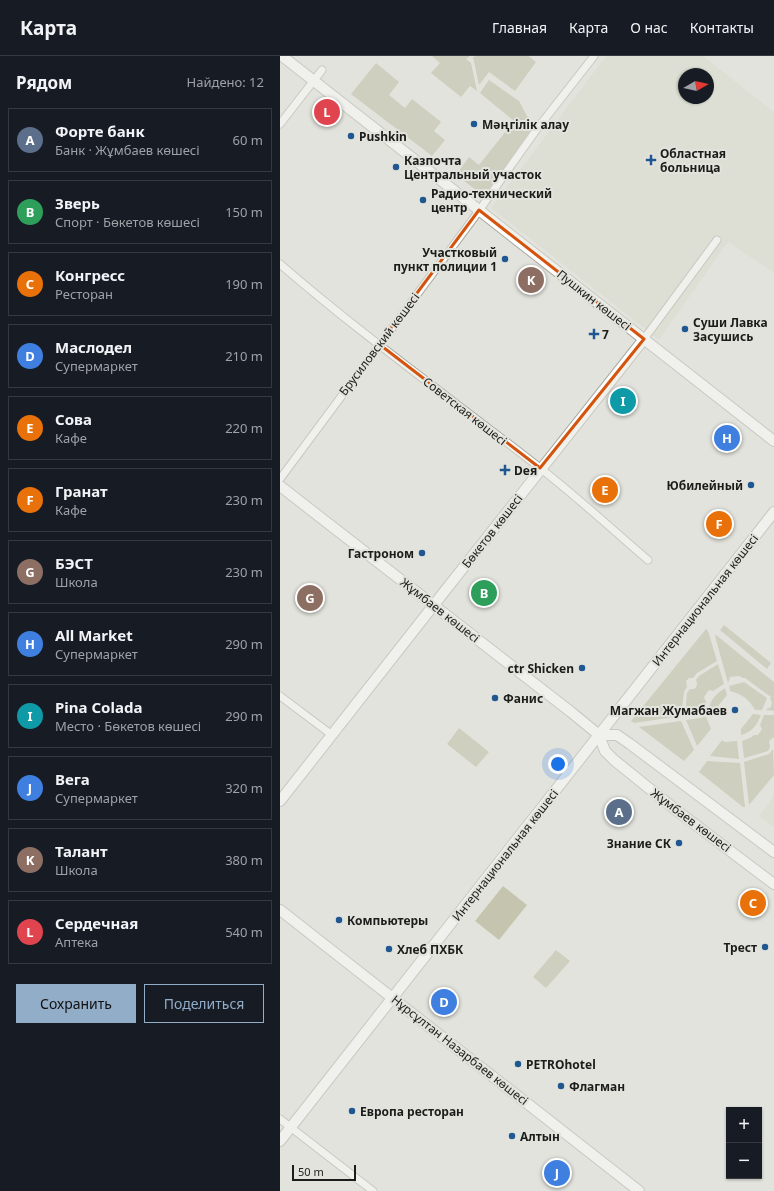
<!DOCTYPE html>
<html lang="ru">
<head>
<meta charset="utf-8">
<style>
	:root { --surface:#171b24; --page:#20242c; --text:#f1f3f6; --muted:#9ea1a6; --line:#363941; --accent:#92adc8 }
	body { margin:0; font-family:"Noto Sans",sans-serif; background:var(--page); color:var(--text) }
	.controls { position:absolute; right:12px; bottom:12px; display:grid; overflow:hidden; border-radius:0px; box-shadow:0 1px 3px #0004 }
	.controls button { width:36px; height:36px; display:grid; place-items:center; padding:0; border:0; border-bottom:1px solid var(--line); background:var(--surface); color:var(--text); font:20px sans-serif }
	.compass { position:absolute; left:398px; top:12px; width:36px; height:36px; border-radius:50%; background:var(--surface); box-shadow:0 1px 3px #0004; rotate:81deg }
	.scale { position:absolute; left:12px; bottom:10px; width:64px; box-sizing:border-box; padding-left:4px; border:2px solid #1c1c1a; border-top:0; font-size:11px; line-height:14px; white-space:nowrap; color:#1c1c1a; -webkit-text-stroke:3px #e3e3dd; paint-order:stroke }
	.you { position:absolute; left:278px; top:708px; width:14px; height:14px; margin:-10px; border:3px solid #fff; border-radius:50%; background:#1a73e8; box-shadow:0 0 0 6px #1a73e833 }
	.badge { display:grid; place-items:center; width:26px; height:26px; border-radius:50%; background:var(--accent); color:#fff; font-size:13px; font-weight:700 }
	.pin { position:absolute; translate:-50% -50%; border:2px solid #fff; box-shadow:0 1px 4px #0006 }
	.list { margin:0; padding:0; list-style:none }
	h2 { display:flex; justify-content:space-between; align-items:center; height:52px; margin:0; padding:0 16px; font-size:17px }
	h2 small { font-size:13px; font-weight:400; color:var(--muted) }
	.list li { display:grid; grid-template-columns:26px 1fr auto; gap:12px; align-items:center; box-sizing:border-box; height:64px; margin:0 8px 8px; padding:0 8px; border:1px solid var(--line); border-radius:0px }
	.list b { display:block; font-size:15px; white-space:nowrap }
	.list p { margin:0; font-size:13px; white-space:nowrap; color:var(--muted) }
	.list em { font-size:13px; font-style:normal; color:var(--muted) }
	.actions { display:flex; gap:8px; padding:12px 16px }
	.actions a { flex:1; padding:9px 0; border:1px solid var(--accent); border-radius:0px; text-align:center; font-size:14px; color:var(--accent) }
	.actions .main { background:var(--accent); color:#111 }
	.map { position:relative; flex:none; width:494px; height:1135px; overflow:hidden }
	header { display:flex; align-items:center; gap:24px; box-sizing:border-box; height:56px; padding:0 20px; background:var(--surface); border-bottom:1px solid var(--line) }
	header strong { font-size:19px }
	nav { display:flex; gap:22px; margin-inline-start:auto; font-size:14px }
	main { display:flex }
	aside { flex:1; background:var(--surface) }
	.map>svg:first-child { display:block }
	.built { fill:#d8d9cb; fill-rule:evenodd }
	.green { fill:#b4b59b }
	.forest { fill:#a0a178 }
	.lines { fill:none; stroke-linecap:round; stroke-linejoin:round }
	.street-casing { stroke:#a8a8a2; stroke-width:9 }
	.secondary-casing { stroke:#a8a8a2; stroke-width:12 }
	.street { stroke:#fff; stroke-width:7 }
	.secondary { stroke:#fff; stroke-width:10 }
	.marked { fill:none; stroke:#d4530d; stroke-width:3; stroke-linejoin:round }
	.poi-dot { fill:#1f5890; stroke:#e3e3dd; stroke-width:1.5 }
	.labels { text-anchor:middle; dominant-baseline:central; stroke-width:4; stroke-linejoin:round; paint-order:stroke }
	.poi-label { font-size:12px; font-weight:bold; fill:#1c1c1a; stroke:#e3e3dd; text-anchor:start }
	.street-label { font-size:12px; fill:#1c1c1a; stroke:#e3e3dd }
</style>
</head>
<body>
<header>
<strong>Карта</strong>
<nav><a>Главная</a><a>Карта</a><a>О нас</a><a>Контакты</a></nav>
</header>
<main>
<aside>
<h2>Рядом<small>Найдено: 12</small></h2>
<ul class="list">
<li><span class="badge" style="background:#5c6f8a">A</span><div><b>Форте банк</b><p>Банк · Жұмбаев көшесі</p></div><em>60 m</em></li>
<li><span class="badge" style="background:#2e9e5b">B</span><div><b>Зверь</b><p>Спорт · Бөкетов көшесі</p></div><em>150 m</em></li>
<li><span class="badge" style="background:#e8710a">C</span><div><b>Конгресс</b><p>Ресторан</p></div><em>190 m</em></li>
<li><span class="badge" style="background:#3f7fe0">D</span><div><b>Маслодел</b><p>Супермаркет</p></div><em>210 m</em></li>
<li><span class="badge" style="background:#e8710a">E</span><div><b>Сова</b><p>Кафе</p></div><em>220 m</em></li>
<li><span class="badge" style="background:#e8710a">F</span><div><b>Гранат</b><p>Кафе</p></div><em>230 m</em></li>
<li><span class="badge" style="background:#8d6e63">G</span><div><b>БЭСТ</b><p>Школа</p></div><em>230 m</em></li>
<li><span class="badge" style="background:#3f7fe0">H</span><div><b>All Market</b><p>Супермаркет</p></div><em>290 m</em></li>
<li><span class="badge" style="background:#0f9aa8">I</span><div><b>Pina Colada</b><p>Место · Бөкетов көшесі</p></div><em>290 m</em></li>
<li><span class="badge" style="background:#3f7fe0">J</span><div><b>Вега</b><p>Супермаркет</p></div><em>320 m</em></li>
<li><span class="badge" style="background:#8d6e63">K</span><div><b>Талант</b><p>Школа</p></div><em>380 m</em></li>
<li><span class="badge" style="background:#e0444e">L</span><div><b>Сердечная</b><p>Аптека</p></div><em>540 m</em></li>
</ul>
<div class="actions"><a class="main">Сохранить</a><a>Поделиться</a></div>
</aside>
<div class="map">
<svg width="494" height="1135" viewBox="0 0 494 1135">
	<rect width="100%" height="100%" fill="#e3e3dd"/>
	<g class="built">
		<path d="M326,0H423L494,56V217L448,186L379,284L211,152ZM404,18H428V42H404Z"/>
		<polygon points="494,739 494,772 479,760"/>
	</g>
	<g class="green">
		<polygon points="152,0 189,0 189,1 186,3 191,7 197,35 190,30 181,41 151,17 160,7"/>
		<polygon points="196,0 249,0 256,6 235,35 209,16 199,29 193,1"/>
		<polygon points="96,7 119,26 109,39 125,52 132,43 161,66 154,75 165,84 152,100 71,38"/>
		<polygon points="209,24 239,45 253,71 204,140 176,119 189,101 199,109 234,65 200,37"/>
		<polygon points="444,569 491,607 487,613 440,574"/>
		<polygon points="426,573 428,575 437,605 417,617 413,622 409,622 406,625 407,631 404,636 401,660 354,667 351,665"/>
		<polygon points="436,579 494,626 494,655 486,654 487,653 491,651 492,646 490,643 491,641 465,622 463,622 459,620 450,621 448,627 435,580"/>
		<path d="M438,608L444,628L433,635L429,634L424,641L426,646V656L405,659L407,637L410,633H414C417,631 418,628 416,624L419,620Z"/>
		<path d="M464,626L487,642L482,654H475C469,643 462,638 450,635L449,630Z"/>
		<path d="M445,632L447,639L434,655L429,656C429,644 435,639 445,632Z"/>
		<path d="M473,658L481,659C477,669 472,676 461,679V673Z"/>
		<polygon points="484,659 494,659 494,681 489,685 490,691 488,695 464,702 462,685 472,681 474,679 478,679 482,673 480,669"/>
		<polygon points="426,661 431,673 417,690 406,664"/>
		<polygon points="401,665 414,694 404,705 359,671"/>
		<polygon points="179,672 209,696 196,711 167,688"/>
		<polygon points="442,684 445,686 457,685 459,703 430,700"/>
		<polygon points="493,693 494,719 469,749 464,706 489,698"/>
		<polygon points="427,705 460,707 465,751 463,751 419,716"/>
		<polygon points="276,894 290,905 266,932 253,921"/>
	</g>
	<polygon class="forest" points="223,830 247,849 219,884 195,865"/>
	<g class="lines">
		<g class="street-casing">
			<g id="street">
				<polyline points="0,68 42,14"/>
				<path d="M0,208C83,280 173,344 260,412C297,441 332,473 368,504"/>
				<polyline points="364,283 437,184"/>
				<polyline points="0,423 193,163 257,73 314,0"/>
				<polyline points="0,640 52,679"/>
				<polyline points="0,1063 93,1135"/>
			</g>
		</g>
		<g class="secondary-casing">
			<g id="secondary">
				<polyline points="2,0 494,385"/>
				<polyline points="0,430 291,656 319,679 325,695 334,704 396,754 494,828"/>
				<polyline points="319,679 337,679 350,688 494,796"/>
				<path d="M0,745C121,591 242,436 364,283"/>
				<polyline points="0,854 359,1135"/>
				<polyline points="0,1085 494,456"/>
			</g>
		</g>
		<use href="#street" class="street"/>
		<use href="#secondary" class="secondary"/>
	</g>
	<path d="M0 0H494V1135H0ZM199,154L364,283L260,412L99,288Z" fill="#e3e3dd" fill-opacity=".55" fill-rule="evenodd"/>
	<path class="marked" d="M199,154L364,283L260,412L99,288Z"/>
	<g class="poi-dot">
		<circle cx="194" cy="68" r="4"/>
		<circle cx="71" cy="80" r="4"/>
		<path d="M369 98h4v4h4v4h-4v4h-4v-4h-4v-4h4z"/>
		<circle cx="116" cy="111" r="4"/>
		<circle cx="143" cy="144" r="4"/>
		<circle cx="225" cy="203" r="4"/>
		<circle cx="405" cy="273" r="4"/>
		<path d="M312 272h4v4h4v4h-4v4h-4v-4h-4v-4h4z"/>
		<path d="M223 408h4v4h4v4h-4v4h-4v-4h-4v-4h4z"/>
		<circle cx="471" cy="429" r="4"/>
		<circle cx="142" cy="497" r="4"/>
		<circle cx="302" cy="612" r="4"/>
		<circle cx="215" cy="642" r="4"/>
		<circle cx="455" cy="654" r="4"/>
		<circle cx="399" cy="787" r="4"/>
		<circle cx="59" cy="864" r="4"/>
		<circle cx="485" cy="891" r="4"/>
		<circle cx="109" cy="893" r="4"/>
		<circle cx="238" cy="1008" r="4"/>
		<circle cx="281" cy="1030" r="4"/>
		<circle cx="72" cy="1055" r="4"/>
		<circle cx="232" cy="1080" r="4"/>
	</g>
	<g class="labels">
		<g class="poi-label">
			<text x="202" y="68">Мәңгілік алау</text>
			<text x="79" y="80">Pushkin</text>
			<text x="380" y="97">Областная<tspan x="380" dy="14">больница</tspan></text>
			<text x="124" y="104">Казпочта<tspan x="124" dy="14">Центральный участок</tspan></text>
			<text x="151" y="137">Радио-технический<tspan x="151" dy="14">центр</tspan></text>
			<text x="217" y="196" text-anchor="end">Участковый<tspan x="217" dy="14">пункт полиции 1</tspan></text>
			<text x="413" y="266">Суши Лавка<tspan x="413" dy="14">Засушись</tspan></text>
			<text x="322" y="278">7</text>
			<text x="234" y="414">Deя</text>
			<text x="463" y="429" text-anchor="end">Юбилейный</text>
			<text x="134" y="497" text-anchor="end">Гастроном</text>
			<text x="294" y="612" text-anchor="end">ctr Shicken</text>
			<text x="223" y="642">Фанис</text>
			<text x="447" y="654" text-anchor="end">Магжан Жумабаев</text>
			<text x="391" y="787" text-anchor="end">Знание СК</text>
			<text x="67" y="864">Компьютеры</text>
			<text x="477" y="891" text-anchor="end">Трест</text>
			<text x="117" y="893">Хлеб ПХБК</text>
			<text x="246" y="1008">PETROhotel</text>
			<text x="289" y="1030">Флагман</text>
			<text x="80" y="1055">Европа ресторан</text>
			<text x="240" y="1080">Алтын</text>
		</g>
		<g class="street-label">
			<text transform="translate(314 244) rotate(38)">Пушкин көшесі</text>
			<text transform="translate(99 288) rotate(-53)">Брусиловский көшесі</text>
			<text transform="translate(185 355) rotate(38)">Советская көшесі</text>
			<text transform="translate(212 475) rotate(-52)">Бөкетов көшесі</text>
			<text transform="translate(425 544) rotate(-52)">Интернациональная көшесі</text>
			<text transform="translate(160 554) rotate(38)">Жұмбаев көшесі</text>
			<text transform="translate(411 764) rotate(37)">Жұмбаев көшесі</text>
			<text transform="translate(225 799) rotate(-52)">Интернациональная көшесі</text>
			<text transform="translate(180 994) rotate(38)">Нұрсұлтан Назарбаев көшесі</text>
		</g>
	</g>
</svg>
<div class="controls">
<button>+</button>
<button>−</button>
</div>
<svg class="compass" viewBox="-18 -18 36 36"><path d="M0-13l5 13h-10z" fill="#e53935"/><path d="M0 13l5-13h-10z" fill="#9ea1a6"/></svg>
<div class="scale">50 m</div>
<div class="you"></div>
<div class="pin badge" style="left:339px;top:756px;background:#5c6f8a">A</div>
<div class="pin badge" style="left:204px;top:537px;background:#2e9e5b">B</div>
<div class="pin badge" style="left:473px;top:847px;background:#e8710a">C</div>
<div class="pin badge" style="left:164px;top:946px;background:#3f7fe0">D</div>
<div class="pin badge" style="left:325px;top:434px;background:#e8710a">E</div>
<div class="pin badge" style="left:439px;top:468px;background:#e8710a">F</div>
<div class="pin badge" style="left:30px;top:542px;background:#8d6e63">G</div>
<div class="pin badge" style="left:447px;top:382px;background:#3f7fe0">H</div>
<div class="pin badge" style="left:343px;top:345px;background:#0f9aa8">I</div>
<div class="pin badge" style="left:277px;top:1117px;background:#3f7fe0">J</div>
<div class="pin badge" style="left:251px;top:224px;background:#8d6e63">K</div>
<div class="pin badge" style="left:47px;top:56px;background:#e0444e">L</div>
</div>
</main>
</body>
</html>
